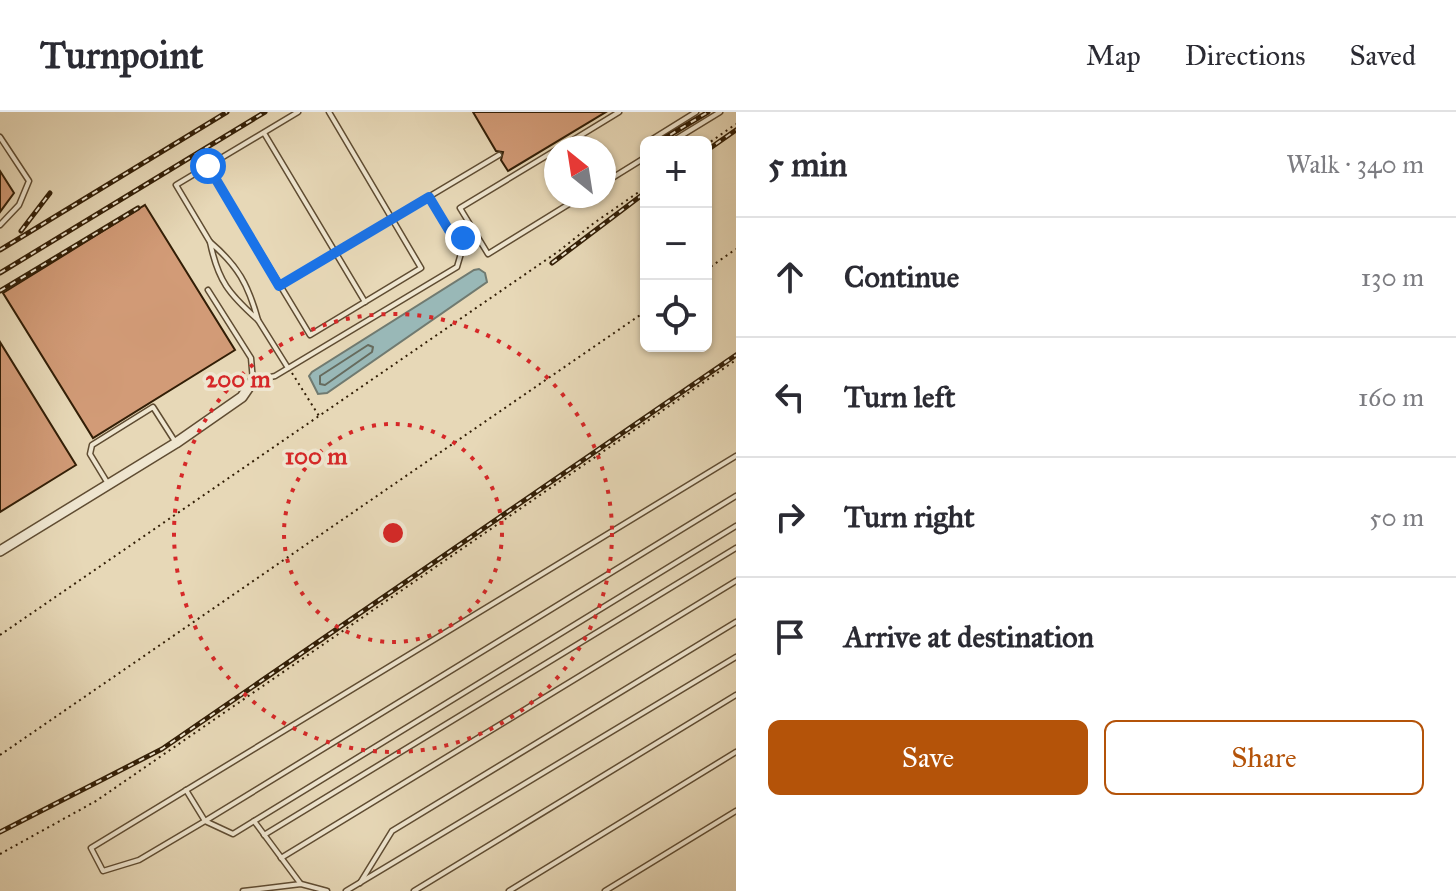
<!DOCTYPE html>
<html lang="en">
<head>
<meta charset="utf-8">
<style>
	:root { --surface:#fff; --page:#f7f7f7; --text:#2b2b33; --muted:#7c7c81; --line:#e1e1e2; --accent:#b45309 }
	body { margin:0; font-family:"IM FELL Great Primer",serif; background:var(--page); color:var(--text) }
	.controls { position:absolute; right:24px; top:24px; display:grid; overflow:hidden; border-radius:12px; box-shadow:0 2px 6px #0004 }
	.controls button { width:72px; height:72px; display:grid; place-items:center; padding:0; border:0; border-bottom:2px solid var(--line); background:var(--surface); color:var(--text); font:40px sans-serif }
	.compass { position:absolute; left:544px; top:24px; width:72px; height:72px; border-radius:50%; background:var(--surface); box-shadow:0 2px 6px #0004; rotate:330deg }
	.stop { position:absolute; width:24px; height:24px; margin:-18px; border:6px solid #1a73e8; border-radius:50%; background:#fff }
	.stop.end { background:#1a73e8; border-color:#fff; box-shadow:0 2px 8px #0008 }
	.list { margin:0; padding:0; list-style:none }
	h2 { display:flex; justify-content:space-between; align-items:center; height:104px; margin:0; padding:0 32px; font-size:34px }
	h2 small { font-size:26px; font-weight:400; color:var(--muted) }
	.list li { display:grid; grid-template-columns:52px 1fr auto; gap:24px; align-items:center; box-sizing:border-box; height:120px; padding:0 32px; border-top:2px solid var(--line) }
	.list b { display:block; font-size:30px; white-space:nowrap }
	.list em { font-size:26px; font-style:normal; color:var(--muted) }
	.actions { display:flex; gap:16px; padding:24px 32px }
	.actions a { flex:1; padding:18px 0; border:2px solid var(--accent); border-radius:12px; text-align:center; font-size:28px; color:var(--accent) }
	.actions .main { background:var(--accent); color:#fff }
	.icon { flex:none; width:44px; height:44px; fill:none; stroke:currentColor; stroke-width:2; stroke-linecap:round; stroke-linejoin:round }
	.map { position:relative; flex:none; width:736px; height:779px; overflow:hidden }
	header { display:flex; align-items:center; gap:48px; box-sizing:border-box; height:112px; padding:0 40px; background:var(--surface); border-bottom:2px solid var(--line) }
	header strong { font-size:38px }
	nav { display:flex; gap:44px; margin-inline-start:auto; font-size:28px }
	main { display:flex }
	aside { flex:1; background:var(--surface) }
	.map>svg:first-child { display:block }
	.water { fill:#99b8b7; stroke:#707a70; stroke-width:2 }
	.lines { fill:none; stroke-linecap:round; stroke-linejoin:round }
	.shore { stroke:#666b5e; stroke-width:2 }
	.building { fill:#d29b77; stroke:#321e06; stroke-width:2 }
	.service-casing { stroke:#5f4c32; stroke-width:7 }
	.minor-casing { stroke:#5f4c32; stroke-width:12 }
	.path { stroke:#321e06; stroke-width:2; stroke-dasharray:2 4; stroke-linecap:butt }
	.service { stroke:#efe6d0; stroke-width:4 }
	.minor { stroke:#efe6d0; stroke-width:9 }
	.rail-casing { stroke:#321e06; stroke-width:5 }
	.rail { stroke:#efe6d0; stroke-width:2; stroke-dasharray:6; stroke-linecap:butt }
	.route { stroke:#1a73e8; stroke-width:10 }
	.ring { fill:none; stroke:#d62828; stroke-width:4; stroke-dasharray:4 8 }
	.centre { fill:#d62828; stroke:#efe6d0; stroke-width:4 }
	.ring-label { font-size:24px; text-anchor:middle; font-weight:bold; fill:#d62828; stroke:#efe6d0; stroke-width:7; stroke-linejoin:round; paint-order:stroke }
</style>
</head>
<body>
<header>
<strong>Turnpoint</strong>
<nav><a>Map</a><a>Directions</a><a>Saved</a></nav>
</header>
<main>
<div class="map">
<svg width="736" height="779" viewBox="0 0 736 779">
	<rect width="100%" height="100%" fill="#e7d8b7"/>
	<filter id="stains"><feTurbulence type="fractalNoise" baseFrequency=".0025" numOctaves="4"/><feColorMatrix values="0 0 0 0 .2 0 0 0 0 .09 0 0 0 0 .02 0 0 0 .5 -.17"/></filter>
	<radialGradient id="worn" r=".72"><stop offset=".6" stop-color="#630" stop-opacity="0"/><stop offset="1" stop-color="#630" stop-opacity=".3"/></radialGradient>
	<polygon class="water" points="479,157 485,161 487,170 327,281 318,282 309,264 312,260 474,158"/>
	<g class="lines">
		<polygon class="shore" points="368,233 373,235 372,240 325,273 320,272 320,264"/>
	</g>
	<g class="building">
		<polygon points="473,0 606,0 508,59 501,48 503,40 496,39"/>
		<polygon points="0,59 14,81 0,100"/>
		<polygon points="145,93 235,238 93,326 3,181"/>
		<polygon points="0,230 76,353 0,400"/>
	</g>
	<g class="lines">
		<g class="service-casing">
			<g id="service">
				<polyline points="264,21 365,190"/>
				<polyline points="0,25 29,69 19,93 0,113"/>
				<polyline points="652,30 651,28 696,0"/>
				<polyline points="671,30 720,0"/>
				<polyline points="560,36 619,0"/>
				<polyline points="556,38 460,96 488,142 582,84"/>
				<polyline points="208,54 310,223 421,156 329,0"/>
				<polyline points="604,71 646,45"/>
				<polyline points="210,130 176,73 298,0"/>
				<path d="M210,130C238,154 248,172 258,208C229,182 218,169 210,130Z"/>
				<polyline points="456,130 474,119"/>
				<polyline points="279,174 499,43"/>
				<polyline points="208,178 251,246 253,269 275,264 457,155 462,138 429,85"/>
				<polyline points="258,208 288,256"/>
				<polyline points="736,344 91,736 103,759 139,748 205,709 736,384"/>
				<polyline points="107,370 90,342 92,333 153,295 176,331"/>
				<polyline points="186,678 205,709 233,722 736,414"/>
				<polyline points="254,709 300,771"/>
				<polyline points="264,723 736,436"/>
				<polyline points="281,746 736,469"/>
				<polyline points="360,771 392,719 736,510"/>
				<polyline points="243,779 301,772 327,779"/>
				<polyline points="346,779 736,545"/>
				<polyline points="414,779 736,583"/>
				<polyline points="509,779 736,640"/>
				<polyline points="605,779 736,699"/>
			</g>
		</g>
		<g class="minor-casing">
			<polyline id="minor" points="0,439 176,331 242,285 253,269"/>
		</g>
		<g class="path">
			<polyline points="706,33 736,12"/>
			<polyline points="706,158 736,137"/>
			<polyline points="292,261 319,304 559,139 594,111 646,75"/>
			<polyline points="0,523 319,304"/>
			<polyline points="0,643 646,199"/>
			<polyline points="0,742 96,689 736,248"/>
		</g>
		<use href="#service" class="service"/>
		<use href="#minor" class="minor"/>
		<g class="rail-casing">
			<g id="rail">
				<polyline points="660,29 708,0"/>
				<polyline points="706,39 736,18"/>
				<polyline points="21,119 50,81"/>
				<polyline points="0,138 227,0"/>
				<polyline points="552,151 646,80"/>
				<polyline points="0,161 265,0"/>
				<polyline points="0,179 138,96"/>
				<polyline points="0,720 162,637 736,243"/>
			</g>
		</g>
		<use href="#rail" class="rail"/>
	</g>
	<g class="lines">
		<polyline class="route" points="208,54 279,174 429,85 456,130 463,126"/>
	</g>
	<g class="ring">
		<circle cx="393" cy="421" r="109"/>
		<circle cx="393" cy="421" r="219"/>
	</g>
	<circle cx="393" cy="421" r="12" class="centre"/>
	<g class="ring-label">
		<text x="238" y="275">200 m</text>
		<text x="316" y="352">100 m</text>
	</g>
	<rect width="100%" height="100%" filter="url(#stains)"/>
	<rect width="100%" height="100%" fill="url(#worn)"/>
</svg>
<div class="controls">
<button>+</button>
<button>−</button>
<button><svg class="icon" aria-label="locate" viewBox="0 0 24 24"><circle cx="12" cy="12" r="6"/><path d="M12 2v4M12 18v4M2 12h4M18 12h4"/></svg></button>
</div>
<svg class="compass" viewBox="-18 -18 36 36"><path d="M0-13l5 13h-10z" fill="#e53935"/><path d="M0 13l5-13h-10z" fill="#7c7c81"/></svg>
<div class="stop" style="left:208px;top:54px"></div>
<div class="stop end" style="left:463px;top:126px"></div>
</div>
<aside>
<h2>5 min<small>Walk · 340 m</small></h2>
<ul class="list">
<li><svg class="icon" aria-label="ahead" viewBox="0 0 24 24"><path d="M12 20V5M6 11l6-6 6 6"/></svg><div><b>Continue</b></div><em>130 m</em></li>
<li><svg class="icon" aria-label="left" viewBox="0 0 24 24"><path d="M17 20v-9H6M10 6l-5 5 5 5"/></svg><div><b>Turn left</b></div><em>160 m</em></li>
<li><svg class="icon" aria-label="right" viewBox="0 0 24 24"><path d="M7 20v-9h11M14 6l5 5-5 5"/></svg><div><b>Turn right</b></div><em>50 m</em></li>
<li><svg class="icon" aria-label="arrive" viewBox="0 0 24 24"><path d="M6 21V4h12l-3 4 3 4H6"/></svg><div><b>Arrive at destination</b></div></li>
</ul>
<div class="actions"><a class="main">Save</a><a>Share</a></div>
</aside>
</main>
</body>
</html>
